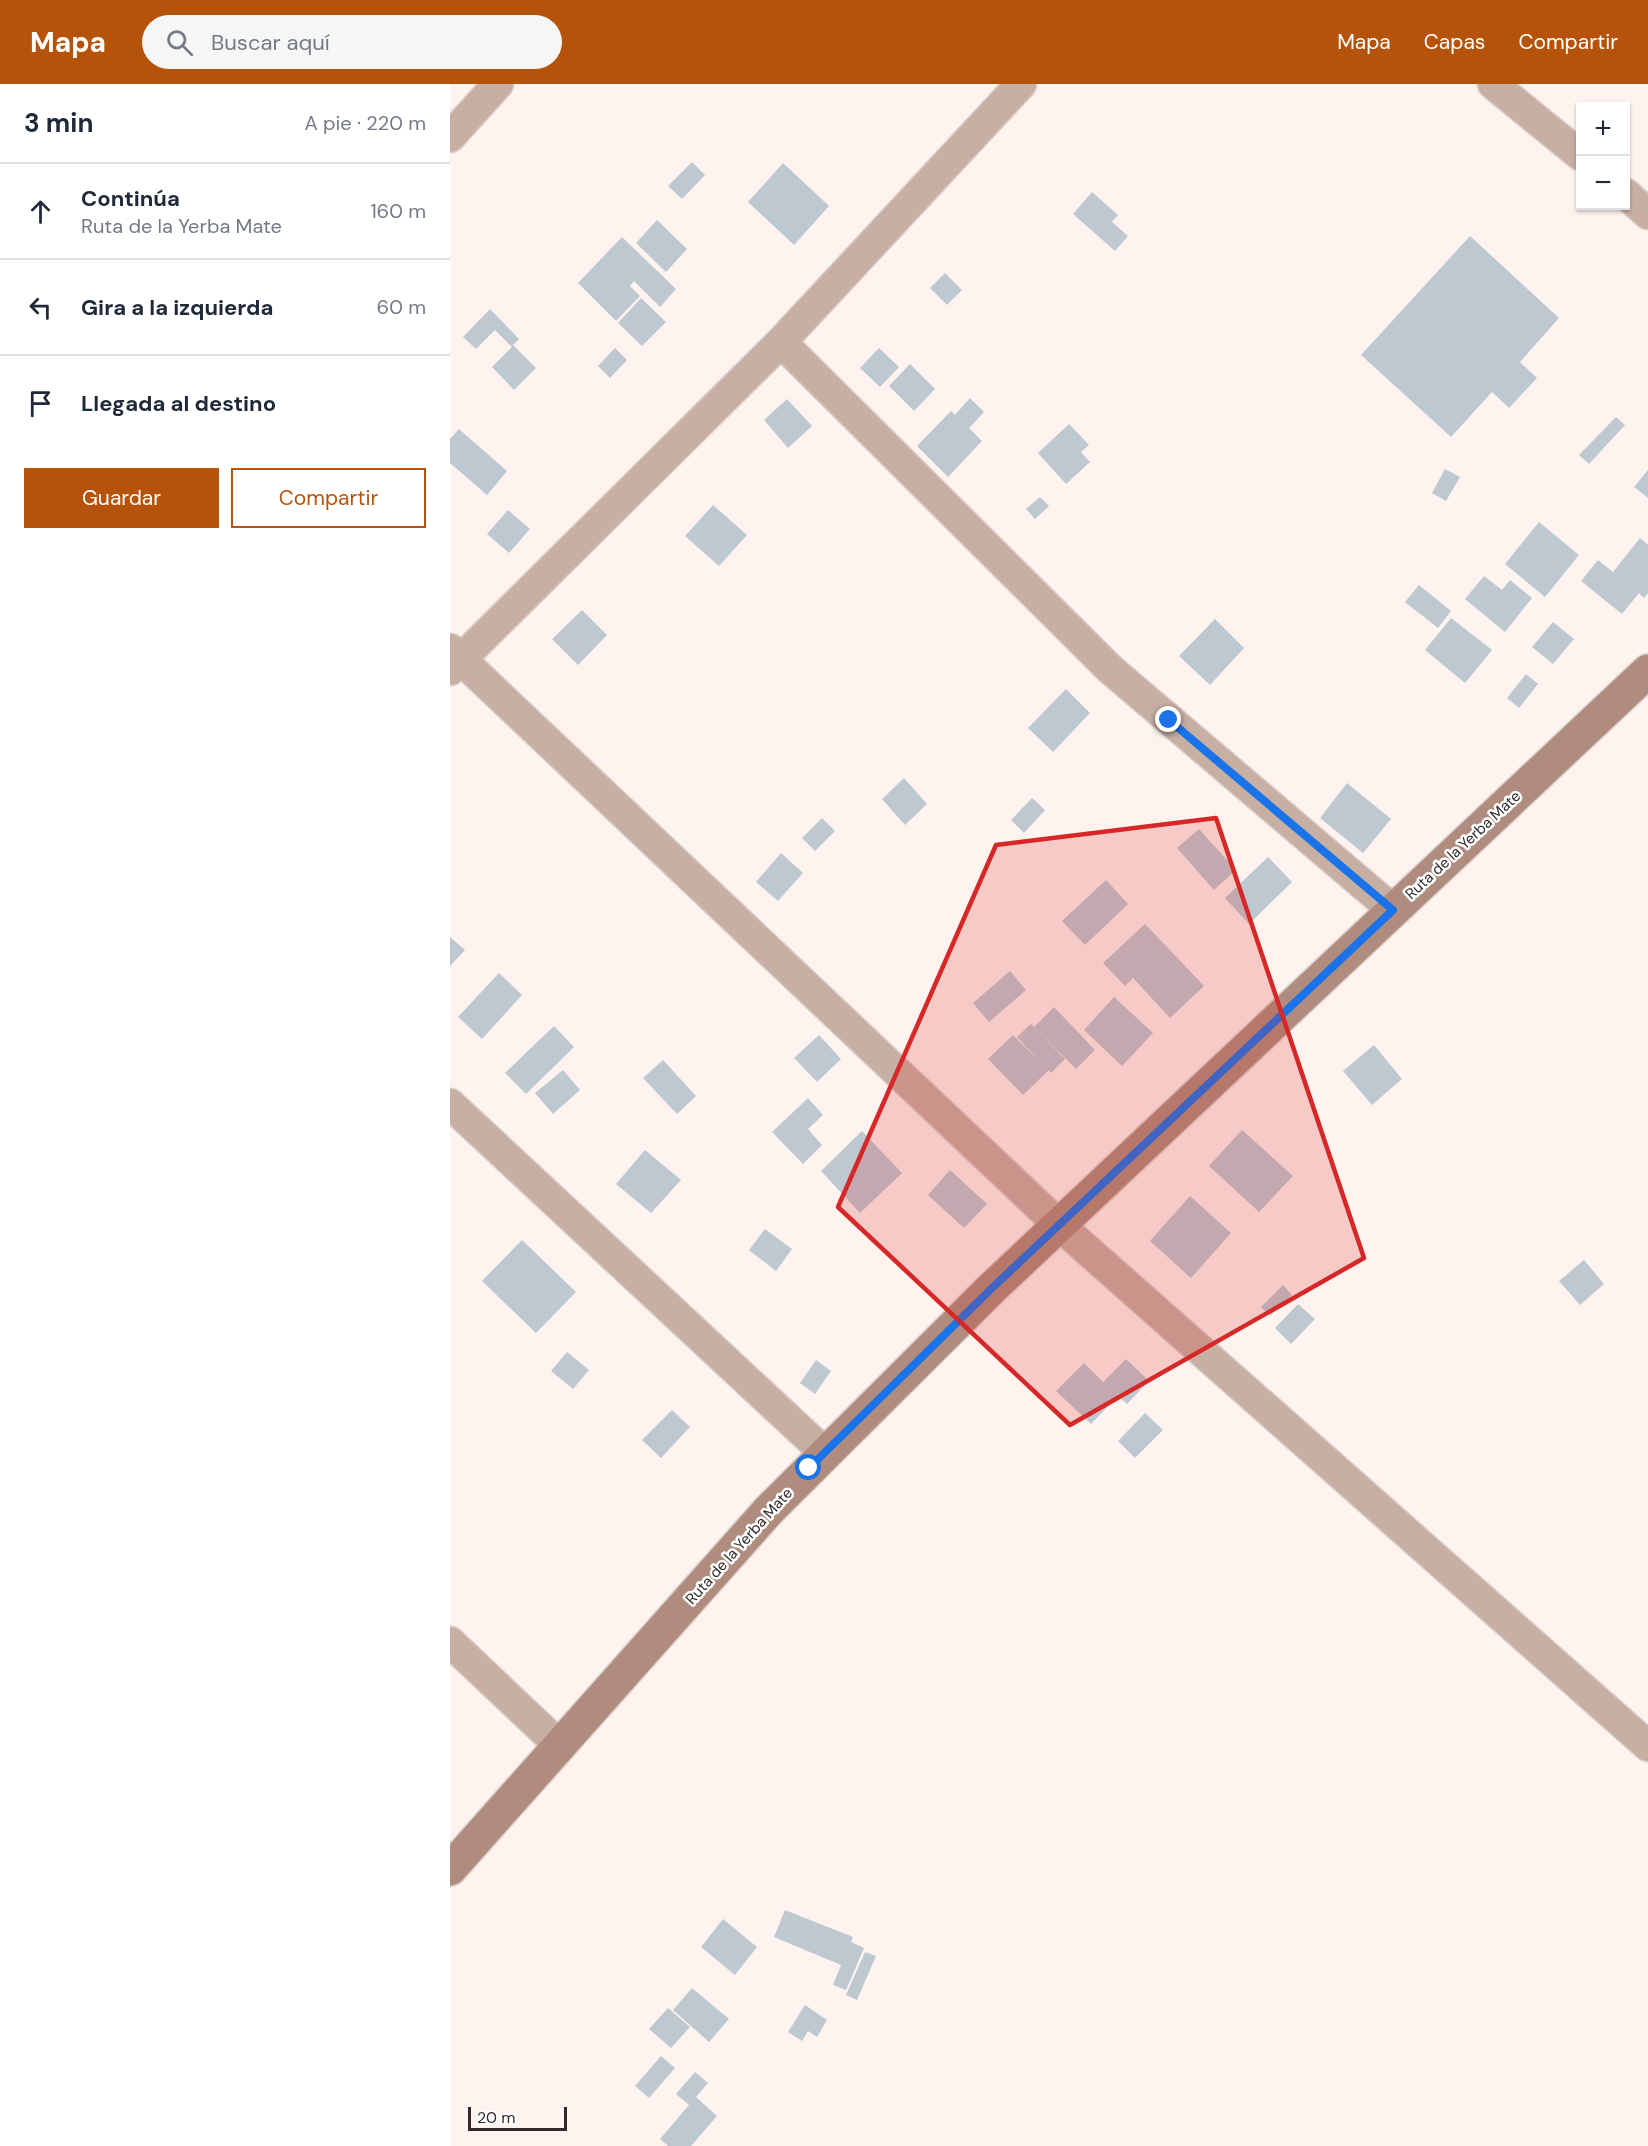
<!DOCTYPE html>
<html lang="es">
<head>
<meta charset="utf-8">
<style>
	:root { --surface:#fff; --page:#f6f6f7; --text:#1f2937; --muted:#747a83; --line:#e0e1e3; --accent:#b45309 }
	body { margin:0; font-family:"DM Sans",sans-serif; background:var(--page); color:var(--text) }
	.controls { position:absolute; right:18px; top:18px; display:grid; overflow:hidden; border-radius:0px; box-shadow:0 2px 4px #0004 }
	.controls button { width:54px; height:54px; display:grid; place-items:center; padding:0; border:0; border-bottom:2px solid var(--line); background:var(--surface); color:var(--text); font:30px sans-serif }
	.scale { position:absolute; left:18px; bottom:15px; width:99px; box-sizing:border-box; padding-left:6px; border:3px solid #302b29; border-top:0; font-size:16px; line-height:21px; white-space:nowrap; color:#302b29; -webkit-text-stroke:4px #fff; paint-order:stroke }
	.stop { position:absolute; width:18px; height:18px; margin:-14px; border:4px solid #1a73e8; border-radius:50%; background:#fff }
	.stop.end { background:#1a73e8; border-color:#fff; box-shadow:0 2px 6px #0008 }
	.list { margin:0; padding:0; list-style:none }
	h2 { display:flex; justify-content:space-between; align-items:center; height:78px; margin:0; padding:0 24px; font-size:26px }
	h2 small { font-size:20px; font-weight:400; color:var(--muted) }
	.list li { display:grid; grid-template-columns:39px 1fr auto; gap:18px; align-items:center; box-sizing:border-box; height:96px; padding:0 24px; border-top:2px solid var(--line) }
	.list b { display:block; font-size:22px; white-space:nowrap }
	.list p { margin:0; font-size:20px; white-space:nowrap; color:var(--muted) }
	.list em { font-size:20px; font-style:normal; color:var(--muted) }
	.actions { display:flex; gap:12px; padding:18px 24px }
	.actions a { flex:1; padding:14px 0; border:2px solid var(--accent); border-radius:0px; text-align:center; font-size:21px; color:var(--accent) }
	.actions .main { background:var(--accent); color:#fff }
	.icon { flex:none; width:33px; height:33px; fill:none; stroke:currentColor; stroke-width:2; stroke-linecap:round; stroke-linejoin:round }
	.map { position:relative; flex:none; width:1198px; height:2062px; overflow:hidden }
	header { display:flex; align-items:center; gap:36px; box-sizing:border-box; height:84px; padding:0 30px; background:var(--accent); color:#fff }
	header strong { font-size:28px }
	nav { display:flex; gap:33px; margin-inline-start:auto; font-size:21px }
	.search { width:420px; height:54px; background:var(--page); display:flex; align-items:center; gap:15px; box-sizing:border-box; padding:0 21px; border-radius:33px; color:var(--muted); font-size:22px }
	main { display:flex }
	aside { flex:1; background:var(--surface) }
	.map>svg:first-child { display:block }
	.building { fill:#bec8d1 }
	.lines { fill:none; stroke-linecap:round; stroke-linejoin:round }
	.street-casing { stroke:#d9cfcb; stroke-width:33 }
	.secondary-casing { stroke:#d9cfcb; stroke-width:36 }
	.street { stroke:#c7afa4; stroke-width:30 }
	.secondary { stroke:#af8c7d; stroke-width:33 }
	.route { stroke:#1a73e8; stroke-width:8 }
	.marked { fill:#d62828; fill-opacity:0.2; stroke:#d62828; stroke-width:4.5; stroke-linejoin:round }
	.labels { text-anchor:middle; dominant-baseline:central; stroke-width:5; stroke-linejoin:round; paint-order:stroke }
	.street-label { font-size:15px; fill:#302b29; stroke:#fff }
</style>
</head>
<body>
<header>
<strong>Mapa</strong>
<div class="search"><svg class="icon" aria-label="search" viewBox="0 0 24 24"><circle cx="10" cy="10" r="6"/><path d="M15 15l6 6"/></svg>Buscar aquí</div>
<nav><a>Mapa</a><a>Capas</a><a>Compartir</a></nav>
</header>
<main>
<aside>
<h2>3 min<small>A pie · 220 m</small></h2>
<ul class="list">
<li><svg class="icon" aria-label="ahead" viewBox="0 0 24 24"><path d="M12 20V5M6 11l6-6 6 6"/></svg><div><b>Continúa</b><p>Ruta de la Yerba Mate</p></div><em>160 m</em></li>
<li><svg class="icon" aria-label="left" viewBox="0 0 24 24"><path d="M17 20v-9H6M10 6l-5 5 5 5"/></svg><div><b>Gira a la izquierda</b></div><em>60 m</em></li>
<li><svg class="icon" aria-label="arrive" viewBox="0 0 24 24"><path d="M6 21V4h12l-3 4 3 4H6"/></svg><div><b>Llegada al destino</b></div></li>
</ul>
<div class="actions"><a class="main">Guardar</a><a>Compartir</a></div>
</aside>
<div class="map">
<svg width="1198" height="2062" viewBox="0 0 1198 2062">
	<rect width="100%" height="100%" fill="#fef3ee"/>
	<g class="building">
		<polygon points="242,78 255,91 232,115 218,102"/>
		<polygon points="333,79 379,122 344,161 298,118"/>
		<polygon points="642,108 668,131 662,138 678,152 665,167 623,130"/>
		<polygon points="207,136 237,165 216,188 186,159"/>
		<polygon points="1020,152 1109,234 1070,278 1087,294 1059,324 1042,308 1001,353 911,271"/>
		<polygon points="172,153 226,205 210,223 184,197 180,202 190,212 166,237 128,199"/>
		<polygon points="495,189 512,206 497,221 480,204"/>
		<polygon points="191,214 216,238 192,262 168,239"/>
		<polygon points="40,225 69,255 63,261 86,284 64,306 42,283 62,263 45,246 26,265 13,253"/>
		<polygon points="165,264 177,276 160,294 148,282"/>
		<polygon points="429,264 449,283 430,303 410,284"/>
		<polygon points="460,280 485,305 464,327 439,302"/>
		<polygon points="520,314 534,328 519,344 532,357 498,393 467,362 501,327 505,331"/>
		<polygon points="337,315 362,342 338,364 314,336"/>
		<polygon points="1166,333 1175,341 1139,380 1129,371"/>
		<polygon points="619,340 639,361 631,368 640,378 616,400 588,369"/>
		<polygon points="9,345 57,387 37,411 0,379 0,355"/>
		<polygon points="995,385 1010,393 996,417 982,409"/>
		<polygon points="1198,386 1198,414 1184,403"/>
		<polygon points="590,413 599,422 585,435 576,425"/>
		<polygon points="263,421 297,451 269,482 235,452"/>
		<polygon points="58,426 80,445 59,469 37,450"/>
		<polygon points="1089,438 1129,471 1095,513 1055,480"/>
		<polygon points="1190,454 1198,461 1198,509 1194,514 1189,509 1172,530 1131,497 1148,476 1163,488"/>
		<polygon points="1034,492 1052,506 1060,496 1082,514 1055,548 1015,515"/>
		<polygon points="969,501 1001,527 988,544 955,518"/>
		<polygon points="132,526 157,551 128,581 102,555"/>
		<polygon points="1001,534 1042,566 1015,599 975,566"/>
		<polygon points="765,535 794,564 760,601 729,572"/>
		<polygon points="1103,538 1124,555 1103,580 1082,563"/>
		<polygon points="1076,590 1088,600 1069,624 1057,614"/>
		<polygon points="616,605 640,629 603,668 578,644"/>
		<polygon points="454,694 477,720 455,741 432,715"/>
		<polygon points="897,699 941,735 913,769 870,734"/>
		<polygon points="582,714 595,726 574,749 561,736"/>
		<polygon points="372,734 385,747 365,767 352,754"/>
		<polygon points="749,745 786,786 764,806 727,764"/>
		<polygon points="331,769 353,789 328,817 306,798"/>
		<polygon points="818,773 842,798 799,840 775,814"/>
		<polygon points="656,796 678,820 635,861 612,837"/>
		<polygon points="695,840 754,902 720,934 683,894 675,902 653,879"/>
		<polygon points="0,853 15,866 0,882"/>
		<polygon points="560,887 576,906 539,938 523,919"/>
		<polygon points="49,889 72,911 32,955 8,933"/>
		<polygon points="664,913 703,949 672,982 634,946"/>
		<polygon points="604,923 645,966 626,985 584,943"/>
		<polygon points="581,940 615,975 601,989 599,986 573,1011 538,975 563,951 590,978 567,953"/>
		<polygon points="104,942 124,963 76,1010 55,989"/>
		<polygon points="369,951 391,975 367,998 344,974"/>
		<polygon points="924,961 952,995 922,1021 893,987"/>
		<polygon points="213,976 246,1012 227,1030 193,994"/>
		<polygon points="113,986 130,1006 103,1030 85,1009"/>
		<polygon points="358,1014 373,1031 358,1045 372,1061 353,1080 322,1048"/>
		<polygon points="792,1046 843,1092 809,1128 759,1082"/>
		<polygon points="412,1047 452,1089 410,1129 371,1087"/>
		<polygon points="195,1066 231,1096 201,1129 166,1100"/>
		<polygon points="500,1086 537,1120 514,1144 478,1111"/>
		<polygon points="740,1112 781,1149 741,1194 700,1157"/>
		<polygon points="315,1145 342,1165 326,1187 299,1166"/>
		<polygon points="72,1156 126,1208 86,1249 32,1197"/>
		<polygon points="1134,1176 1154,1200 1130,1221 1109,1197"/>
		<polygon points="833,1201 842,1211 820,1232 811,1223"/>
		<polygon points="848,1220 865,1235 841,1260 825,1244"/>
		<polygon points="117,1268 139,1286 123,1305 101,1287"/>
		<polygon points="676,1275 699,1297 677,1320 668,1312 641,1340 606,1307 634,1279 653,1298"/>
		<polygon points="366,1276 381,1287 365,1310 350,1299"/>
		<polygon points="222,1326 240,1343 211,1374 192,1356"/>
		<polygon points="695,1329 713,1346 685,1374 668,1357"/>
		<polygon points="335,1826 403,1853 401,1858 414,1864 396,1906 383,1901 391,1881 324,1853"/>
		<polygon points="273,1835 307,1863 285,1891 251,1863"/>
		<polygon points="415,1868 426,1872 407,1916 396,1911"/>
		<polygon points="242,1904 279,1935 259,1958 223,1926"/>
		<polygon points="355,1921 377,1936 367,1953 358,1947 352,1957 338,1948"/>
		<polygon points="218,1924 240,1943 221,1964 199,1945"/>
		<polygon points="211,1972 225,1984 199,2014 185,2002"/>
		<polygon points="245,1988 258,1999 246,2013 267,2032 241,2062 218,2062 210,2055 239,2021 226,2010"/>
	</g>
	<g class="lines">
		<g class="street-casing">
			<g id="street">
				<polyline points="1043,0 1130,71"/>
				<polyline points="0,53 48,0"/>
				<polyline points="1176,110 1198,130"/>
				<polyline points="331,258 660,585 943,826"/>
				<polyline points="0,565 609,1141 1198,1662"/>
				<polyline points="0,586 331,258 571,0"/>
				<polyline points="0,1020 375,1369"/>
				<polyline points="0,1558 110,1662"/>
			</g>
		</g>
		<g class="secondary-casing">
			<polyline id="secondary" points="0,1785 319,1426 541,1205 1198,587"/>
		</g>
		<use href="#street" class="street"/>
		<use href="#secondary" class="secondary"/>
	</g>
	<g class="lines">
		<polyline class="route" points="359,1384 541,1205 943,826 719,636"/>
	</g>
	<path class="marked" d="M766,734L914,1174L620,1341L388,1123L546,761Z"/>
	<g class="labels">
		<g class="street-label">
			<text transform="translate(1013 761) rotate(-43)">Ruta de la Yerba Mate</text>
			<text transform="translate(289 1462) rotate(-48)">Ruta de la Yerba Mate</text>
		</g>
	</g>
</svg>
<div class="controls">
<button>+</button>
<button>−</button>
</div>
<div class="scale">20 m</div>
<div class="stop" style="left:359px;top:1384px"></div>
<div class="stop end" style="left:719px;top:636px"></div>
</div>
</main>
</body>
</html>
